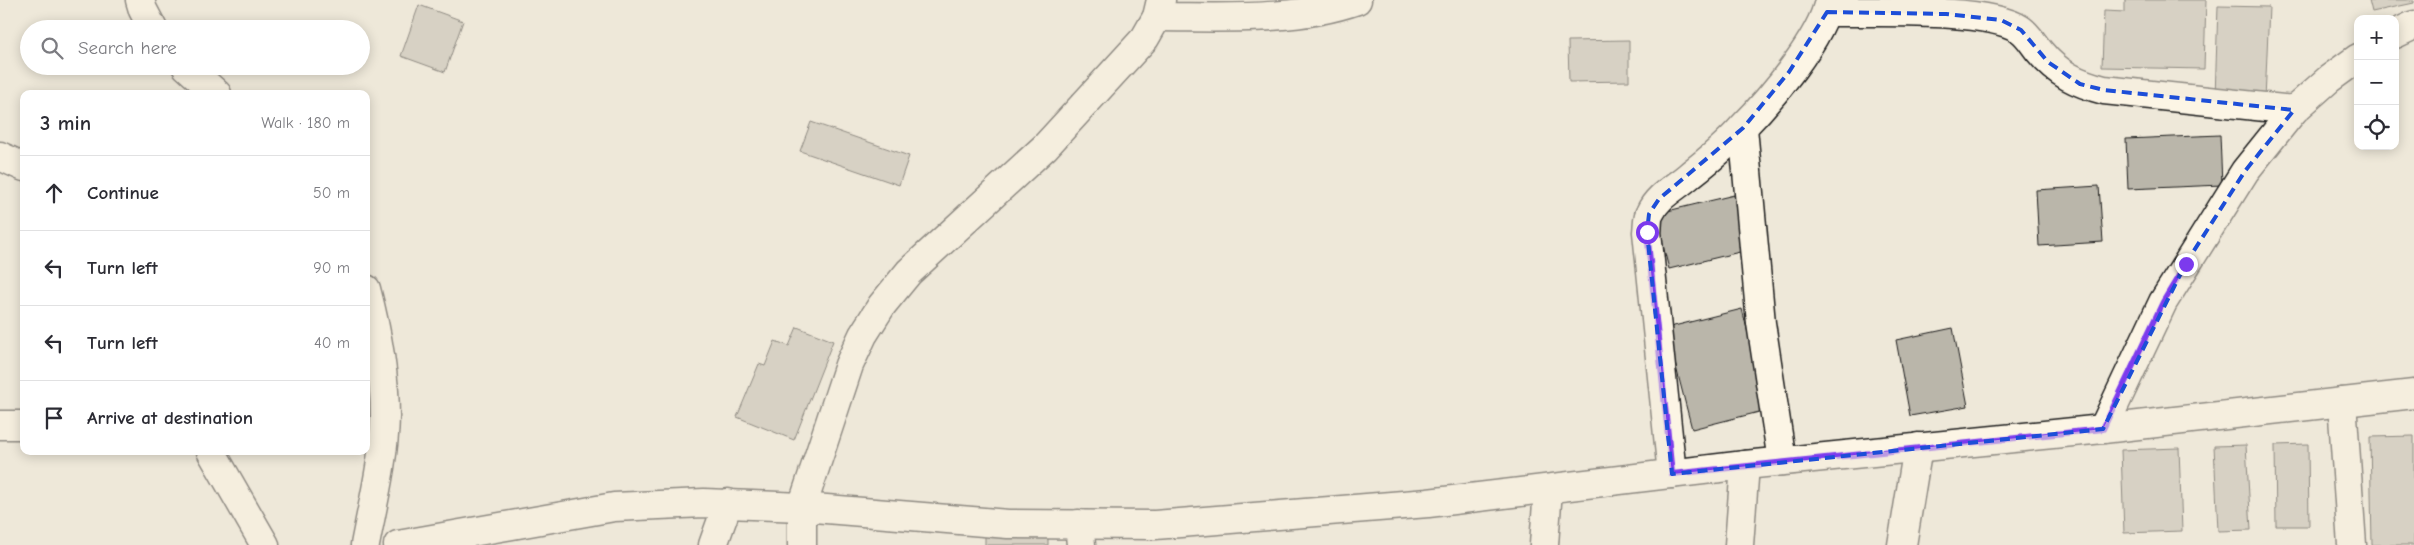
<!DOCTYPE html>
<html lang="en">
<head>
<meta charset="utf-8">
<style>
	:root { --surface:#fff; --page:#f7f7f7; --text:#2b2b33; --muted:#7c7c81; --line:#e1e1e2 }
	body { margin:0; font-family:"Comic Neue",sans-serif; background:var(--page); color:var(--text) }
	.controls { position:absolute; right:15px; top:15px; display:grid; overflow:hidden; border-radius:10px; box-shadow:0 2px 12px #0003 }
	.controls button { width:45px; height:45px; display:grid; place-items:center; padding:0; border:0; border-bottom:1px solid var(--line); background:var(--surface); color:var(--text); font:25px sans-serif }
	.stop { position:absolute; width:15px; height:15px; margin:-11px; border:4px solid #7c3aed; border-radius:50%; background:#fff }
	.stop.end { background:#7c3aed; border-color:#fff; box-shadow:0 1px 5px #0008 }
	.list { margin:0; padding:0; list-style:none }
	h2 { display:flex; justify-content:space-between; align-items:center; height:65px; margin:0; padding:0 20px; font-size:21px }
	h2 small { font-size:16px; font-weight:400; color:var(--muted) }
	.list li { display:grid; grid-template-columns:32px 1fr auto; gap:15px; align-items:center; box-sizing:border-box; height:75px; padding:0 20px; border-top:1px solid var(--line) }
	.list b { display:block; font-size:19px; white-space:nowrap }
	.list em { font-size:16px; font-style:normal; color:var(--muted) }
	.icon { flex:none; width:28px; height:28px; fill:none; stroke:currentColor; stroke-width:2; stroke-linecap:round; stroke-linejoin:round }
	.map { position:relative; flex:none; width:2414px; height:545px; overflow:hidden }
	.search { position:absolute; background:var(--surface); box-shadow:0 2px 12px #0003; left:20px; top:20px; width:350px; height:55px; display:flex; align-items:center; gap:12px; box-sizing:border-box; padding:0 18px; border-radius:28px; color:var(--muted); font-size:19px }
	.panel { position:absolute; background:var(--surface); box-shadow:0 2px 12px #0003; left:20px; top:90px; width:350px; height:365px; border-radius:10px }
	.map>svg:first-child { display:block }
	.building { fill:#bab6aa; stroke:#1c1c1c }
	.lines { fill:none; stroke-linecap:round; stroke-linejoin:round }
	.minor-casing { stroke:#1c1c1c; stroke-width:31 }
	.secondary-casing { stroke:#1c1c1c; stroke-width:31 }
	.primary-casing { stroke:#1c1c1c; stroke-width:31 }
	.minor { stroke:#fcf5e5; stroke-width:28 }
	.secondary { stroke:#fcf5e5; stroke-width:28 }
	.primary { stroke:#fcf5e5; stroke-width:28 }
	.route { stroke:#7c3aed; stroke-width:6 }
	.marked { fill:none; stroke:#1d4ed8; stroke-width:4; stroke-dasharray:10 6; stroke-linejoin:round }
</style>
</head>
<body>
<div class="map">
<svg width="2414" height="545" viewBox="0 0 2414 545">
	<rect width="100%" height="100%" fill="#eee8d9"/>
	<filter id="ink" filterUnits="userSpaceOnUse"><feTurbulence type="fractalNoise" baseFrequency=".02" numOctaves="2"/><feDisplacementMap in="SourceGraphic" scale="10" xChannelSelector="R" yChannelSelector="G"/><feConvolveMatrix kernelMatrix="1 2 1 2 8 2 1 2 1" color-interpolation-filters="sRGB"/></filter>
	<g filter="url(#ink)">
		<g class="building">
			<polygon points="2125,0 2206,0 2204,69 2102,67 2104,11 2125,12"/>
			<polygon points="2369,0 2414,0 2414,3 2372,12"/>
			<polygon points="419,5 463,21 445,72 401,56"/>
			<polygon points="2218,6 2269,7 2265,100 2215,97"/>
			<polygon points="1629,40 1629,81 1569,82 1568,41"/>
			<polygon points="811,122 909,156 899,185 800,151"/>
			<polygon points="2220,135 2222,185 2128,189 2126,139"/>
			<polygon points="2099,186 2103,242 2039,246 2036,190"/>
			<polygon points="1734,195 1748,250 1669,269 1655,214"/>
			<polygon points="1742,309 1767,410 1692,429 1666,328"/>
			<polygon points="797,327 833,341 794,440 737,417 759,364 765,366 775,341 789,346"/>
			<polygon points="1953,328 1968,406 1910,416 1896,340"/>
			<polygon points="2414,436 2414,545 2372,545 2370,437"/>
			<polygon points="2308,444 2309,526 2276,526 2275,445"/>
			<polygon points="2246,445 2251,530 2218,531 2214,446"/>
			<polygon points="2179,448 2182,531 2124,533 2121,450"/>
			<polygon points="985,534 1048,535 1048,545 985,545"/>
		</g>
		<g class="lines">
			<g class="minor-casing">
				<g id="minor">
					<path d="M1827,12C1871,13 1986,7 2020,29C2028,34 2034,45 2040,52C2058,74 2077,83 2104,90L2294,110"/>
					<path d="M1157,17C1223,17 1294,22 1357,0"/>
					<polyline points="2395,34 2414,25"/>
					<polyline points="1743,128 1761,323 1782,461"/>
					<polyline points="0,156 24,167"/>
					<polyline points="2342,402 2352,545"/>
					<polyline points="0,425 24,425"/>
					<polyline points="2103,429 2163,302 2245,171 2294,110 2329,79 2358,58"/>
					<polyline points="211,451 265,545"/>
					<path d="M1672,474L1647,232C1648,226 1647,218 1650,213C1658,195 1677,187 1691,174C1709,160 1727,145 1742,128C1769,101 1823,37 1829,0"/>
					<polyline points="1079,524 1081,545"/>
					<polyline points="713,545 728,503"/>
					<polyline points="802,545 802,507 849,365 863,335 882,305 909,272 1045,147 1145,38 1157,17 1161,0"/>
					<polyline points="1544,545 1548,489"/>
					<polyline points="1739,545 1745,465"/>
					<polyline points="1902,545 1918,447"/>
				</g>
			</g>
			<g class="secondary-casing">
				<g id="secondary">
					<polyline points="140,0 143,10 153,29"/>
					<polyline points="186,66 217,94"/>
					<path d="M365,545C373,503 384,460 385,417C385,373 377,331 366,289"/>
				</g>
			</g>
			<g class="primary-casing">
				<polyline id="primary" points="398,545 614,507 704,503 802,507 1008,524 1155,525 1428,503 1745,465 2103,429 2414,394"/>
			</g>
			<use href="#minor" class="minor"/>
			<use href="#secondary" class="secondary"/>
			<use href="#primary" class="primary"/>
		</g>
	</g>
	<g class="lines" filter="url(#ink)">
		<polyline class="route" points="1647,232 1672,474 2103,429 2163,302 2186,264"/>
	</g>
	<path d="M0 0H2414V545H0ZM1827,12L1946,14L2001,20L2021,30L2048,62L2080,84L2104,90L2294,110L2245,171L2186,263L2103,429L1672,474L1647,232L1649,214L1659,199L1743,128L1789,72Z" fill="#eee8d9" fill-opacity=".55" fill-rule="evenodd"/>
	<path class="marked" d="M1827,12L1946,14L2001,20L2021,30L2048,62L2080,84L2104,90L2294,110L2245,171L2186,263L2103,429L1672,474L1647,232L1649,214L1659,199L1743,128L1789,72Z"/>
</svg>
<div class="controls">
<button>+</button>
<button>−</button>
<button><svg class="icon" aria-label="locate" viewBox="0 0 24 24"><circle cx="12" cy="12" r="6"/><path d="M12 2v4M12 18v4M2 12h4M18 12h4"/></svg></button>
</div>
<div class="stop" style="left:1647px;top:232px"></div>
<div class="stop end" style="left:2186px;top:264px"></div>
<div class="search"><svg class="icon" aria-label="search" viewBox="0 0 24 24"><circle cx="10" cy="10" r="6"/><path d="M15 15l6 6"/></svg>Search here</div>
<section class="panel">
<h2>3 min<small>Walk · 180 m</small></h2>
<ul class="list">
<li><svg class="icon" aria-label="ahead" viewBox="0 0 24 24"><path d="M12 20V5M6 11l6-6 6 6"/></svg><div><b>Continue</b></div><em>50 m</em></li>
<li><svg class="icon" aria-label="left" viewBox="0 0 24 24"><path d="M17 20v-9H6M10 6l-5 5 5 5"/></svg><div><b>Turn left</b></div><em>90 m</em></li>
<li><svg class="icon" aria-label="left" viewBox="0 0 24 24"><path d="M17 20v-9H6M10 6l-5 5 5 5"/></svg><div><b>Turn left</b></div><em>40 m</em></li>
<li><svg class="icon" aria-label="arrive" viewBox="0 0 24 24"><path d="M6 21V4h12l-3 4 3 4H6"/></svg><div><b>Arrive at destination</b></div></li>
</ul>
</section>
</div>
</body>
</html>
